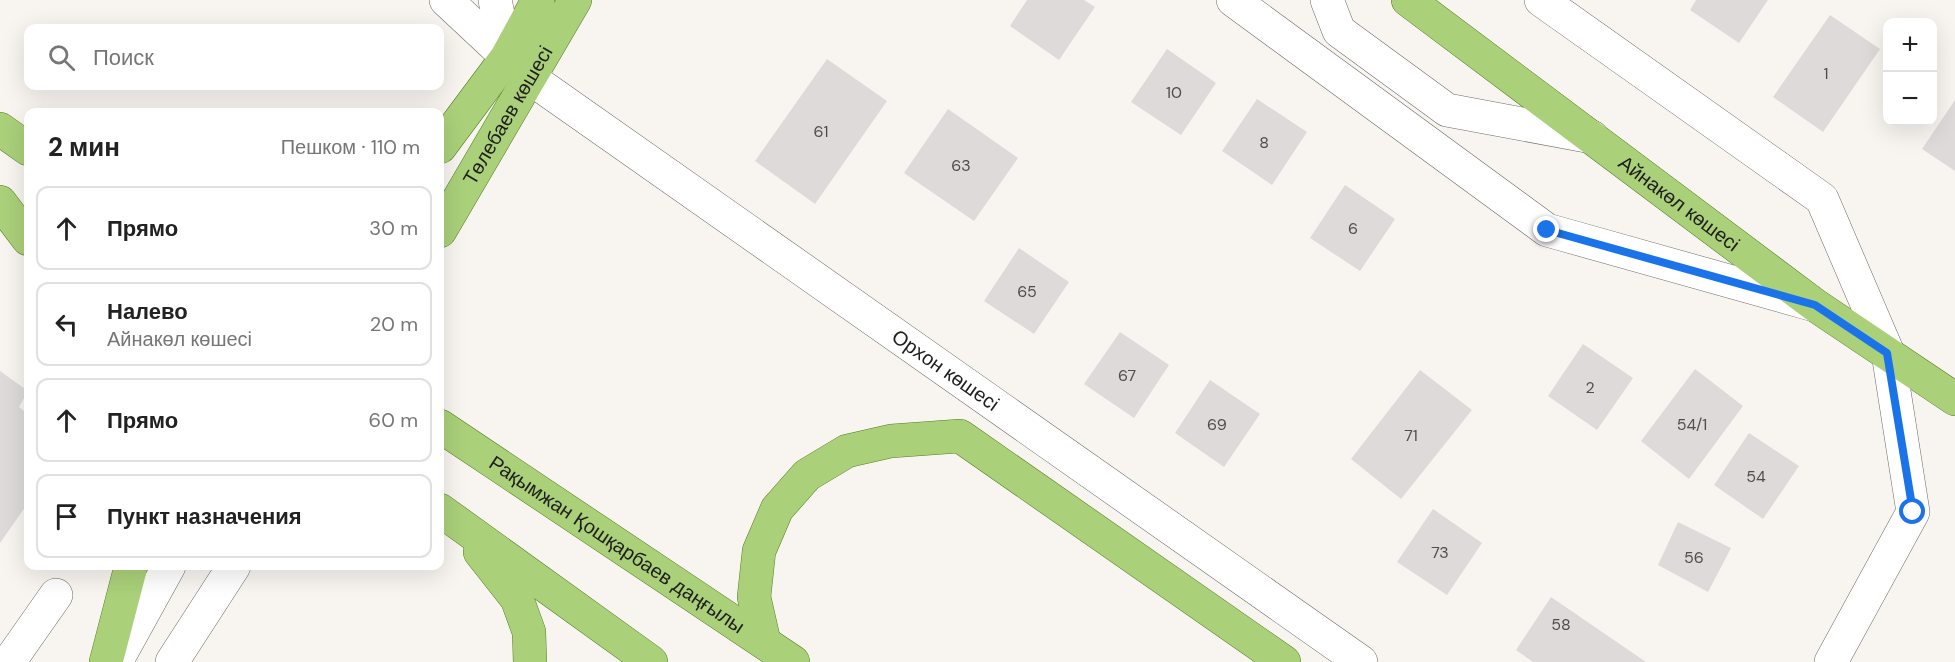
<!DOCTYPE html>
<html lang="ru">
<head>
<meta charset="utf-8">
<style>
	:root { --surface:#fff; --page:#f2f2f2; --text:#222; --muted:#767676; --line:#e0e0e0 }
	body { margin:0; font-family:"DM Sans",sans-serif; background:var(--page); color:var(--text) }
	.controls { position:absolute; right:18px; top:18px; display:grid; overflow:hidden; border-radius:12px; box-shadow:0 6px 24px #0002 }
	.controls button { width:54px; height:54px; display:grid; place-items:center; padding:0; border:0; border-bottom:2px solid var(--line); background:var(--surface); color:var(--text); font:30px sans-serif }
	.stop { position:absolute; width:18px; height:18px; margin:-14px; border:4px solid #1a73e8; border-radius:50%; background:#fff }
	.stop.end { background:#1a73e8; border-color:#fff; box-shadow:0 2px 6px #0008 }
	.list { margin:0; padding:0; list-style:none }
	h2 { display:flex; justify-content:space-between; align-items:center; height:78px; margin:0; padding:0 24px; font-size:26px }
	h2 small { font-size:20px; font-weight:400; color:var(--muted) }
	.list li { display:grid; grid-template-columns:39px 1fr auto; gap:18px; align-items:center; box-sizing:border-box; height:84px; margin:0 12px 12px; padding:0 12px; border:2px solid var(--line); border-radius:12px }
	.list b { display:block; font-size:22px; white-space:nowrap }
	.list p { margin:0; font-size:20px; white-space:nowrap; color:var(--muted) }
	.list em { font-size:20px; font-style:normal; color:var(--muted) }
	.icon { flex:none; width:33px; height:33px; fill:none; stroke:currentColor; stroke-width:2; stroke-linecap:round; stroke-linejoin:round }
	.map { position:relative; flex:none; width:1955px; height:662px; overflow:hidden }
	.search { position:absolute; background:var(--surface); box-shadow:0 6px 24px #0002; left:24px; top:24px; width:420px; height:66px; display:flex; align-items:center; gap:15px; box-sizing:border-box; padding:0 21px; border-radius:12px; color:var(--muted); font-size:22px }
	.panel { position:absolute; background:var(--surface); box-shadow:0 6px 24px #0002; left:24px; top:108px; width:420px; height:462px; border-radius:12px }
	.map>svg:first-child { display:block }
	.building { fill:#dfdada }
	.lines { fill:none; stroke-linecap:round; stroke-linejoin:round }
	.minor-casing { stroke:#6e6c69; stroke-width:34 }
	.major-casing { stroke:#557e20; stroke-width:34 }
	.minor { stroke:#fff; stroke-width:33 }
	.major { stroke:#aad07a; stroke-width:33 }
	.route { stroke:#1a73e8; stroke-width:8 }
	.labels { text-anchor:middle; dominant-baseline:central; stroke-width:4.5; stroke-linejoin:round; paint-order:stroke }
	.number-label { font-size:16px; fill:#4f4d4c }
	.street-label { font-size:20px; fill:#1f1e1d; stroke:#fff }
</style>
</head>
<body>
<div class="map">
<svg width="1955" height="662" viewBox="0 0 1955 662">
	<rect width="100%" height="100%" fill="#f8f5f1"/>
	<g class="building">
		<polygon points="1027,0 1084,0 1095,7 1059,60 1010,26"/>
		<polygon points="1696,0 1768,0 1739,43 1690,10"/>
		<polygon points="1830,15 1880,49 1823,132 1773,97"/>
		<polygon points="1167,49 1216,83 1181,135 1131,102"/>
		<polygon points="827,59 887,101 815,204 755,161"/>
		<polygon points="1257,99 1307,132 1272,185 1222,151"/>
		<polygon points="1955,100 1955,171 1922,149"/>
		<polygon points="948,109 1018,158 974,221 904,173"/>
		<polygon points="1345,185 1395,219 1360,271 1310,238"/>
		<polygon points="1019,248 1069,282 1034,334 984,301"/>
		<polygon points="1120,332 1169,365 1134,418 1084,384"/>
		<polygon points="1583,344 1633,378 1597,430 1548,396"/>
		<polygon points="1695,369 1743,406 1689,479 1641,441"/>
		<polygon points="1420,370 1472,410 1401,499 1351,459"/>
		<polygon points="0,371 28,391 19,407 28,414 28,503 0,543"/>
		<polygon points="1210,380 1260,414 1224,467 1175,433"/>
		<polygon points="1749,433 1799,466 1763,519 1714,485"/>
		<polygon points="1433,509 1482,543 1447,595 1397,562"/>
		<polygon points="1678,522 1731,548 1708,592 1658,565"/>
		<polygon points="1551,597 1646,662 1533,662 1516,650"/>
	</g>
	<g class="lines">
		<g class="minor-casing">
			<g id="minor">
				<polyline points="446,0 507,57"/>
				<polyline points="495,0 507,57"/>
				<polyline points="1233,0 1547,230 1814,305"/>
				<polyline points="1327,0 1339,31 1447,110 1592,137"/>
				<polyline points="1541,0 1822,199 1888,353 1913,512 1831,662"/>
				<path id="s1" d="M530,78L1361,662"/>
				<polyline points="9,662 56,595"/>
				<polyline points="116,662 169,566"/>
				<polyline points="172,662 234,566"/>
			</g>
		</g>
		<g class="major-casing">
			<g id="major">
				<path id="s2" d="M1408,0L1815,305L1955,399"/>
				<polyline points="0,129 28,149"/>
				<polyline points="440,147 507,57 538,0"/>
				<polyline points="0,202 28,239"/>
				<path id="s3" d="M440,231L575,0"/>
				<path id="s4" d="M440,426L793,662"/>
				<polyline points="440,510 651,662"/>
				<polyline points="480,552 517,599 529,632 530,662"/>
				<polyline points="764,641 754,597 759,551 777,509 807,475 847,451 891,441 960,436 1284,662"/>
				<polyline points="106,662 131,566"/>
			</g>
		</g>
		<use href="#minor" class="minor"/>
		<use href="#major" class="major"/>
	</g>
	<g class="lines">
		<polyline class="route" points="1547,230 1815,305 1887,353 1913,512"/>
	</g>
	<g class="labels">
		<g class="number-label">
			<text x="1826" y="73">1</text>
			<text x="1174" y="92">10</text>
			<text x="821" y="131">61</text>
			<text x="1264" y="142">8</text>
			<text x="961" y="165">63</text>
			<text x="1353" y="228">6</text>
			<text x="1027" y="291">65</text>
			<text x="1127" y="375">67</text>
			<text x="1590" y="387">2</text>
			<text x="1217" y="424">69</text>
			<text x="1692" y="424">54/1</text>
			<text x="1411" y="435">71</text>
			<text x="1756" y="476">54</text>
			<text x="1440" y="552">73</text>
			<text x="1694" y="557">56</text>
			<text x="1561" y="624">58</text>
		</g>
		<g class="street-label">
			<text stroke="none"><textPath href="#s3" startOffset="134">Төлебаев көшесі</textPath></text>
			<text stroke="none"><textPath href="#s2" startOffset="339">Айнакөл көшесі</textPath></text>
			<text stroke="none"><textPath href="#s1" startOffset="508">Орхон көшесі</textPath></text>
			<text stroke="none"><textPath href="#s4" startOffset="213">Рақымжан Қошқарбаев даңғылы</textPath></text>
		</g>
	</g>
</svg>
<div class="controls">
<button>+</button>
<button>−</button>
</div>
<div class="stop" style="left:1913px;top:512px"></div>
<div class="stop end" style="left:1547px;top:230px"></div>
<div class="search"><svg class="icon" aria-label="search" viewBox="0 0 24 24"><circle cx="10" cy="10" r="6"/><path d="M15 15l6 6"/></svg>Поиск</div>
<section class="panel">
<h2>2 мин<small>Пешком · 110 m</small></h2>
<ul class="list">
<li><svg class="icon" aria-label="ahead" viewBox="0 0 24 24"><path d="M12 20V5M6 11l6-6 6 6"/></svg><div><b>Прямо</b></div><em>30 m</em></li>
<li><svg class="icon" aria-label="left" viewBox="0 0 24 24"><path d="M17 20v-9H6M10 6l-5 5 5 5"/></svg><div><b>Налево</b><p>Айнакөл көшесі</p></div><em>20 m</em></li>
<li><svg class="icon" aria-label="ahead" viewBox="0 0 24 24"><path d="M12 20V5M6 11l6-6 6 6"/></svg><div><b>Прямо</b></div><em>60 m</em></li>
<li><svg class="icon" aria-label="arrive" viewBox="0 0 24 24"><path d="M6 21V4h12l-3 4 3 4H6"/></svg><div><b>Пункт назначения</b></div></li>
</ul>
</section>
</div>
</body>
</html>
